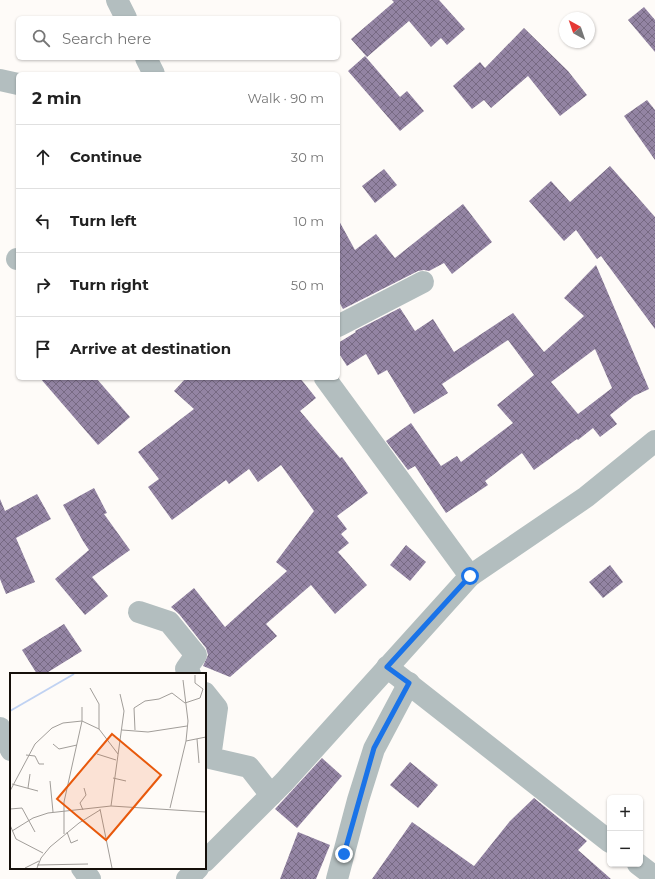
<!DOCTYPE html>
<html lang="en">
<head>
<meta charset="utf-8">
<style>
	:root { --surface:#fff; --page:#f2f2f2; --text:#222; --muted:#767676; --line:#e0e0e0 }
	body { margin:0; font-family:Montserrat,sans-serif; background:var(--page); color:var(--text) }
	.controls { position:absolute; right:12px; bottom:12px; display:grid; overflow:hidden; border-radius:6px; box-shadow:0 1px 3px #0004 }
	.controls button { width:36px; height:36px; display:grid; place-items:center; padding:0; border:0; border-bottom:1px solid var(--line); background:var(--surface); color:var(--text); font:20px sans-serif }
	.compass { position:absolute; left:559px; top:12px; width:36px; height:36px; border-radius:50%; background:var(--surface); box-shadow:0 1px 3px #0004; rotate:320deg }
	.stop { position:absolute; width:12px; height:12px; margin:-9px; border:3px solid #1a73e8; border-radius:50%; background:#fff }
	.stop.end { background:#1a73e8; border-color:#fff; box-shadow:0 1px 4px #0008 }
	.list { margin:0; padding:0; list-style:none }
	h2 { display:flex; justify-content:space-between; align-items:center; height:52px; margin:0; padding:0 16px; font-size:17px }
	h2 small { font-size:13px; font-weight:400; color:var(--muted) }
	.list li { display:grid; grid-template-columns:26px 1fr auto; gap:12px; align-items:center; box-sizing:border-box; height:64px; padding:0 16px; border-top:1px solid var(--line) }
	.list b { display:block; font-size:15px; white-space:nowrap }
	.list em { font-size:13px; font-style:normal; color:var(--muted) }
	.icon { flex:none; width:22px; height:22px; fill:none; stroke:currentColor; stroke-width:2; stroke-linecap:round; stroke-linejoin:round }
	.map { position:relative; flex:none; width:655px; height:879px; overflow:hidden }
	.search { position:absolute; background:var(--surface); box-shadow:0 1px 3px #0004; left:16px; top:16px; width:324px; height:44px; display:flex; align-items:center; gap:10px; box-sizing:border-box; padding:0 14px; border-radius:6px; color:var(--muted); font-size:15px }
	.panel { position:absolute; background:var(--surface); box-shadow:0 1px 3px #0004; left:16px; top:72px; width:324px; height:308px; border-radius:6px }
	.map>svg:first-child { display:block }
	.building { fill:url(#building-cross-hatch); fill-rule:evenodd }
	.lines { fill:none; stroke-linecap:round; stroke-linejoin:round }
	.minor { stroke:#b3bebf; stroke-width:22 }
	.route { stroke:#1a73e8; stroke-width:5 }
	.inset-river { fill:none; stroke:#c0d2f2; stroke-width:2 }
	.inset-road { fill:none; stroke:#a19d99; stroke-width:1 }
	.view { fill:#e8590c; fill-opacity:0.15; stroke:#e8590c; stroke-width:2 }
	.inset-edge { fill:none; stroke:#150f0a; stroke-width:2 }
</style>
</head>
<body>
<div class="map">
<svg width="655" height="879" viewBox="0 0 655 879">
	<defs>
		<pattern id="building-cross-hatch" width="8" height="8" patternUnits="userSpaceOnUse"><rect width="8" height="8" fill="#9384a3"/><path d="M0 0l8 8M0 8l8-8" fill="none" stroke="#776a83"/></pattern>
	</defs>
	<rect width="100%" height="100%" fill="#fefbf8"/>
	<g class="building">
		<polygon points="392,0 439,0 465,29 447,45 441,38 431,47 409,21 367,57 351,39 394,2"/>
		<polygon points="644,7 655,20 655,52 628,20"/>
		<polygon points="524,28 568,71 587,95 560,116 528,76 491,108 484,100 472,109 453,86 480,62 485,68"/>
		<polygon points="365,56 400,97 407,91 424,111 400,131 348,71"/>
		<polygon points="647,100 655,110 655,160 624,116"/>
		<polygon points="610,166 655,217 655,329 601,256 597,259 576,230 564,241 529,201 551,181 570,202"/>
		<polygon points="384,169 397,185 375,203 362,186"/>
		<polygon points="463,204 492,242 452,274 444,263 429,271 424,270 418,271 343,309 338,300 338,219 355,250 376,234 395,258"/>
		<path d="M596,265L649,389L634,396L610,415L617,424L600,437L593,428L578,440L577,439L534,470L522,453L485,481L488,485L446,513L415,466L408,470L386,441L411,423L441,466L457,456L461,462L513,423L497,405L534,375L508,340L442,384L448,393L414,414L387,370L378,375L366,354L347,366L338,352V343L356,332L355,331L400,308L415,331L433,319L454,352L513,313L544,352L584,316L564,298ZM595,349L612,388L578,414L551,382Z"/>
		<polygon points="40,378 96,378 130,417 98,445"/>
		<polygon points="186,378 300,378 316,398 300,411 340,458 342,457 368,493 337,516 347,529 341,534 349,543 338,552 367,585 335,614 311,585 266,624 277,636 230,677 203,666 208,655 206,648 179,614 171,607 194,588 225,627 287,571 276,562 314,511 281,465 258,482 249,469 229,484 226,480 172,520 148,487 159,479 138,452 194,409 174,391"/>
		<polygon points="94,488 107,513 104,514 130,550 92,577 108,596 85,615 55,579 89,550 83,541 63,505"/>
		<polygon points="37,494 51,519 16,538 35,582 6,594 0,579 0,499 5,511"/>
		<polygon points="406,545 426,562 410,581 390,565"/>
		<polygon points="610,565 623,582 603,598 589,582"/>
		<polygon points="64,624 82,651 45,674 37,674 22,650"/>
		<polygon points="322,758 342,776 297,828 275,809"/>
		<polygon points="410,762 438,785 418,808 390,785"/>
		<polygon points="534,798 587,841 578,850 611,879 372,879 412,822 474,866 510,821"/>
		<polygon points="298,832 330,845 316,879 280,879"/>
	</g>
	<g class="lines">
		<g class="minor">
			<polyline points="117,0 126,18"/>
			<polyline points="146,58 154,74"/>
			<polyline points="0,80 18,84"/>
			<polyline points="17,259 18,259"/>
			<polyline points="338,326 423,282"/>
			<polyline points="325,378 470,576"/>
			<polyline points="139,612 169,622 196,655 186,669 190,674"/>
			<polyline points="387,667 610,842"/>
			<polyline points="205,693 217,708 210,758 249,767 271,795"/>
			<polyline points="0,728 11,750"/>
			<polyline points="205,861 284,782 470,576 586,497 655,441"/>
			<polyline points="638,864 655,877"/>
			<polyline points="82,868 90,879"/>
			<polyline points="187,879 198,868"/>
			<polyline points="337,879 358,800 374,749 409,683"/>
		</g>
	</g>
	<g class="lines">
		<polyline class="route" points="344,854 374,748 409,683 387,667 470,576"/>
	</g>
	<g transform="translate(10 673)">
		<rect width="196" height="196" fill="#fefbf8"/>
		<path class="inset-river" d="M0,38L64,1"/>
		<path class="inset-road" d="M80,15L89,31V56M112,57L138,59L177,53M125,57L124,35L135,28L149,26L162,20L175,30L190,25L193,16L185,10V2M187,66L189,90M176,68L196,64M43,71L49,76L67,72M87,81L106,87M16,82L25,83L29,91H34M103,105L116,108M40,108L43,139M2,111L28,118M18,115L20,101M0,118L25,71L42,55L53,50L72,48L89,56L108,81M101,133L114,38L110,21M160,135L176,68L178,48L173,7M0,136L12,135L25,159M90,136L102,195M73,137L70,130L76,122L74,115M0,152L6,166L33,180M2,158L23,145L38,140L101,133L196,139M57,159L61,170L68,167M54,161V129L72,48V34M27,192L78,191M15,195L29,188M27,195L31,185L40,174L69,150L90,137"/>
		<path class="view" d="M102,61L151,102L96,167L47,126Z"/>
		<rect width="196" height="196" class="inset-edge"/>
	</g>
</svg>
<div class="controls">
<button>+</button>
<button>−</button>
</div>
<svg class="compass" viewBox="-18 -18 36 36"><path d="M0-13l5 13h-10z" fill="#e53935"/><path d="M0 13l5-13h-10z" fill="#767676"/></svg>
<div class="stop" style="left:470px;top:576px"></div>
<div class="stop end" style="left:344px;top:854px"></div>
<div class="search"><svg class="icon" aria-label="search" viewBox="0 0 24 24"><circle cx="10" cy="10" r="6"/><path d="M15 15l6 6"/></svg>Search here</div>
<section class="panel">
<h2>2 min<small>Walk · 90 m</small></h2>
<ul class="list">
<li><svg class="icon" aria-label="ahead" viewBox="0 0 24 24"><path d="M12 20V5M6 11l6-6 6 6"/></svg><div><b>Continue</b></div><em>30 m</em></li>
<li><svg class="icon" aria-label="left" viewBox="0 0 24 24"><path d="M17 20v-9H6M10 6l-5 5 5 5"/></svg><div><b>Turn left</b></div><em>10 m</em></li>
<li><svg class="icon" aria-label="right" viewBox="0 0 24 24"><path d="M7 20v-9h11M14 6l5 5-5 5"/></svg><div><b>Turn right</b></div><em>50 m</em></li>
<li><svg class="icon" aria-label="arrive" viewBox="0 0 24 24"><path d="M6 21V4h12l-3 4 3 4H6"/></svg><div><b>Arrive at destination</b></div></li>
</ul>
</section>
</div>
</body>
</html>
